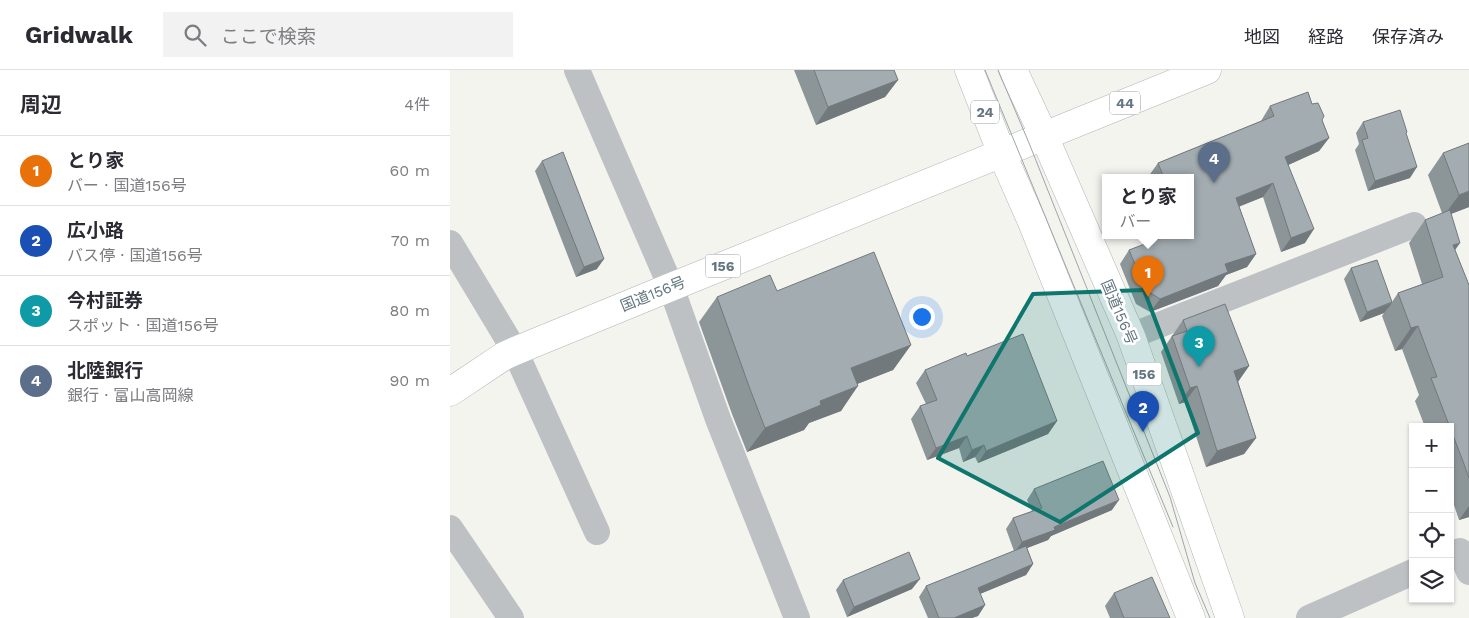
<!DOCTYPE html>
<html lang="ja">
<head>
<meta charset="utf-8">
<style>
	:root { --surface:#fff; --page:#f2f2f3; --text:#2b2b33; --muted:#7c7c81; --line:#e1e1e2; --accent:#0f766e }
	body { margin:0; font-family:"Work Sans","Noto Sans JP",sans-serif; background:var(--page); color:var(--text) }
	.controls { position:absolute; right:15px; bottom:15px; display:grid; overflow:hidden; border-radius:0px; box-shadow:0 1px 4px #0004 }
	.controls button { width:45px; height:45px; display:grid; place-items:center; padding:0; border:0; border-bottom:1px solid var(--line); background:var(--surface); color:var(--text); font:25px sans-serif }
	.you { position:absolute; left:471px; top:246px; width:18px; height:18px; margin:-12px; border:4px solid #fff; border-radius:50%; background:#1a73e8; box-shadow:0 0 0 8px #1a73e833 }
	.badge { display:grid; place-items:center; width:32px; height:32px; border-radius:50%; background:var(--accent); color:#fff; font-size:16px; font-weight:700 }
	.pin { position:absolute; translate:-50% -41px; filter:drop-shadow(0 1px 2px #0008) }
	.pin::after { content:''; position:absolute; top:26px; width:18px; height:15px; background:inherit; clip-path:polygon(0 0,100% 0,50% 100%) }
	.popup { position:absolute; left:652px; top:104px; width:92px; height:65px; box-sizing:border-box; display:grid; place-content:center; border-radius:0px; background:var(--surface); filter:drop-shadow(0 1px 4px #0005); font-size:16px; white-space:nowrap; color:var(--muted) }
	.popup b { font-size:19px; color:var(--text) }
	.popup::after { content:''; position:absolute; left:50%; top:100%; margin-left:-10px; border:10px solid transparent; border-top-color:var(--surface) }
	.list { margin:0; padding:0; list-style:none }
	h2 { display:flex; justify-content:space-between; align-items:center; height:65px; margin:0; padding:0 20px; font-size:21px }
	h2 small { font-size:16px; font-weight:400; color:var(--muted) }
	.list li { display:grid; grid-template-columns:32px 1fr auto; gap:15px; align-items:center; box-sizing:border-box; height:70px; padding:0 20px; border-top:1px solid var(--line) }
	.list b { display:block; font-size:19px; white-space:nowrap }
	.list p { margin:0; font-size:16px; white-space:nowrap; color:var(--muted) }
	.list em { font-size:16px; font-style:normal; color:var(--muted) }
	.icon { flex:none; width:28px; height:28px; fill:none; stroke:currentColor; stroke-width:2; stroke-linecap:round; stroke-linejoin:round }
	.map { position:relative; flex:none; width:1019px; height:548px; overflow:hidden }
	header { display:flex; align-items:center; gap:30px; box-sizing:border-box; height:70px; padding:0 25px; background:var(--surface); border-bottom:1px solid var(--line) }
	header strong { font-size:24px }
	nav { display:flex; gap:28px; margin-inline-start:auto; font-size:18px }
	.search { width:350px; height:45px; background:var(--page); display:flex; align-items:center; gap:12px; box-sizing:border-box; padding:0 18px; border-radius:0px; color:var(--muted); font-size:19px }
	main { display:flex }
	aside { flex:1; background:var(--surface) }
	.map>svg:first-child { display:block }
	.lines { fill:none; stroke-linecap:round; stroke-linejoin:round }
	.major-casing { stroke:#b0b5b8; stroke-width:29 }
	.highway-casing { stroke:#b0b4b7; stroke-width:29 }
	.minor { stroke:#bdc1c4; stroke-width:26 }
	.major { stroke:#fff; stroke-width:28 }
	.highway { stroke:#fff; stroke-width:28 }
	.tram { stroke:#9ea5aa; stroke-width:1 }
	.wall { fill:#8c9598 }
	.shaded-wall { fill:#72797c }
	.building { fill:#a3adb1; stroke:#72797c }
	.marked { fill:#0f766e; fill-opacity:0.2; stroke:#0f766e; stroke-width:4; stroke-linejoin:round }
	.labels { text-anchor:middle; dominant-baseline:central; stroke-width:5; stroke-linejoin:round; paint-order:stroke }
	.shield { fill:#fff; stroke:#929fa7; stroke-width:1 }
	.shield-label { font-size:14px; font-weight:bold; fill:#637681 }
	.street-label { font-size:15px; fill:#637681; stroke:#fff }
</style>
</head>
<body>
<header>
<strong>Gridwalk</strong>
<div class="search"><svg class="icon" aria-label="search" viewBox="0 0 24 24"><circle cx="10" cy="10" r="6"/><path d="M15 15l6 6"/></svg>ここで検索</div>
<nav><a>地図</a><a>経路</a><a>保存済み</a></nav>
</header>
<main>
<aside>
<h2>周辺<small>4件</small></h2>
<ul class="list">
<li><span class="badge" style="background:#e8710a">1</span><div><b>とり家</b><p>バー · 国道156号</p></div><em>60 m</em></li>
<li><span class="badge" style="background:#1a4fb4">2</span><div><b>広小路</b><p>バス停 · 国道156号</p></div><em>70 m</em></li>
<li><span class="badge" style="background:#0f9aa8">3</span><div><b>今村証券</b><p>スポット · 国道156号</p></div><em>80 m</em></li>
<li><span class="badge" style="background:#5c6f8a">4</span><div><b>北陸銀行</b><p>銀行 · 富山高岡線</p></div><em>90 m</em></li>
</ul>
</aside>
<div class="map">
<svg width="1019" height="548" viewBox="0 0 1019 548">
	<rect width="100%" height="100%" fill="#f4f4ef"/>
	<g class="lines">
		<g class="major-casing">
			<g id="major">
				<polyline points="519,0 552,84"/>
				<polyline points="563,0 594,66 757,0"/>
			</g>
		</g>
		<g class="highway-casing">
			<g id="highway">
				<polyline points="552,84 582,152 741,548"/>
				<polyline points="0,322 54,286 65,281 221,217 594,66 681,266 780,548"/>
			</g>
		</g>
		<g class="minor">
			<polyline points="127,0 221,217 268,349 347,548"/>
			<polyline points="0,173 65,281 147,462"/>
			<polyline points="681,266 964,155"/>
			<polyline points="0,458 61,548"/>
			<polyline points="1010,481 1019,502"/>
			<polyline points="859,548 963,502"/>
		</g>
		<use href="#major" class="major"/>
		<use href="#highway" class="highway"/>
		<g class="tram">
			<polyline points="535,0 723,457"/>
			<polyline points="548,0 579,73 720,427 745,513 760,548"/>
		</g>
	</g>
	<g class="wall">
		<polygon points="344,0 444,0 448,10 435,27 366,55"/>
		<polygon points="862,34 872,50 879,68 869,81 838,95 855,173 831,182 813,127 789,136 806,184 797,197 776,205 768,216 700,242 686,234 670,194 679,180 740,166 740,108 699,108 698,107 708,93 811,51 820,36"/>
		<polygon points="913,52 956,63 960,108 918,121 905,80 909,74 906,63"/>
		<polygon points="993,83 1019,137 1001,144 1005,181 1019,215 1019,447 1009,450 1000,423 1000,357 975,357 965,331 969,325 952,279 945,281 932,246 934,243 910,252 894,209 901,198 942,232 948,223 972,214 959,173 975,150 992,143 978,105"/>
		<polygon points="92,91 147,199 126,207 85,101"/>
		<polygon points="327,221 461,275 443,300 407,314 391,341 359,353 354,360 297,382 282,344 249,252 267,227"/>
		<polygon points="733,250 799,296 788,311 806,368 794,384 756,397 735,332 729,334 711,282"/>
		<polygon points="517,286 607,351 598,364 528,393 525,387 513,392 509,378 477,390 461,349 470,336 476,334 466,313 475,300"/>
		<polygon points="584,419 662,440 601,466 598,470 577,478 583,494 576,505 530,524 535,535 528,546 522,548 478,548 469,527 476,516 564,481 556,459 563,448 582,441 577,430"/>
		<polygon points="393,510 462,519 397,547 386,520"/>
		<polygon points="664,523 720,548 660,548 655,536"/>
	</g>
	<g class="shaded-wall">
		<polygon points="448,10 435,27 366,55 378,37"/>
		<polygon points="879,68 869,81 825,101 835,87"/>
		<polygon points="967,97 960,108 918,121 925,111"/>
		<polygon points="823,113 813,127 776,142 786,128"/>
		<polygon points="1019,121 1019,137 993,147 1009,125"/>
		<polygon points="864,159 855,173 831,182 841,168"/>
		<polygon points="1010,173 994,196 1003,175"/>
		<polygon points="806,184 797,197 776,205 768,216 700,242 710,229 775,194"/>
		<polygon points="154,189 147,199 126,207 134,197"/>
		<polygon points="942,233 934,243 910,252 917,242"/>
		<polygon points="968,256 952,279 945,281 961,258"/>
		<polygon points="461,275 443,300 384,323 401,298"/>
		<polygon points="799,296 788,312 784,301"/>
		<polygon points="408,316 391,341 359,353 354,360 297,382 315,358 370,331"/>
		<polygon points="747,316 735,332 729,334 740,318"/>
		<polygon points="607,351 598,364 528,393 536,381"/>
		<polygon points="517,366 509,378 477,390 486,378"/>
		<polygon points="806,368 794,384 756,397 767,381"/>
		<polygon points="534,375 525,387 513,392 522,380"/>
		<polygon points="669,430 662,440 601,466 598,470 564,483 572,472 604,457"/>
		<polygon points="1019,436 1019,447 1009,450"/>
		<polygon points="583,494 576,505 520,528 528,518"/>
		<polygon points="470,509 462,519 397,547 404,537"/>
		<polygon points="535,535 528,546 522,548 504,548"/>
	</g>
	<g class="building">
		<polygon points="364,0 444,0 448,10 378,37"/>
		<polygon points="858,22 862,34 868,33 874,46 872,50 879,68 835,87 864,159 841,168 823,113 786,128 806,184 775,194 778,202 710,229 696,220 679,180 716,166 740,166 740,108 714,108 708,93 824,46 820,36"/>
		<polygon points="950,40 957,62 956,63 967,97 925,111 912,70 918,68 913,52"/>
		<polygon points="1019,73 1019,121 1009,125 993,83"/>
		<polygon points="113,82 154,189 134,197 92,91"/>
		<polygon points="1000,140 1010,173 1003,175 1019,215 1019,408 1014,394 981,308 987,307 968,256 961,258 948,223 993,207 975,150"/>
		<polygon points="424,182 461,275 401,298 408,316 370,331 371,335 315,358 300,319 267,227 320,205 327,221"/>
		<polygon points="927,190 942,232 917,242 901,198"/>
		<polygon points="775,234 799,296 784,301 806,368 767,381 747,316 740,318 722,266 737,261 733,250"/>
		<polygon points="573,264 607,351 536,381 534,375 522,380 517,366 486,378 470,336 487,330 475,300 516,283 517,286"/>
		<polygon points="653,391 669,430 604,457 605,460 572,472 563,448 592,438 584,419"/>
		<polygon points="576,476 583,494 528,518 535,535 504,548 489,548 476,516"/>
		<polygon points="459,482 470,509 404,537 393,510"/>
		<polygon points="702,507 720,548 674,548 664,523"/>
	</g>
	<path class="marked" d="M694,220L748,363L610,452L488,388L583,224Z"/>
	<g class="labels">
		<g class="shield">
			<rect x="660" y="21.5" width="30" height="23" rx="4"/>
			<rect x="521" y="30.5" width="28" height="23" rx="4"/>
			<rect x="255.5" y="184.5" width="35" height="23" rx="4"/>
			<rect x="676.5" y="292.5" width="35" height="23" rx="4"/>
		</g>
		<g class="shield-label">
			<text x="675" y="33">44</text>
			<text x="535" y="42">24</text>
			<text x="273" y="196">156</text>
			<text x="694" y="304">156</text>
		</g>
		<g class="street-label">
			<text transform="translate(203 224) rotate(-22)">国道156号</text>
			<text transform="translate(669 242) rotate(67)">国道156号</text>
		</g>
	</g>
</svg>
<div class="controls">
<button>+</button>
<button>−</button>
<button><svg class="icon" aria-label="locate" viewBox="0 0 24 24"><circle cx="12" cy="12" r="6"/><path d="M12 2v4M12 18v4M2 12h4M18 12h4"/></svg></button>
<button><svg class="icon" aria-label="layers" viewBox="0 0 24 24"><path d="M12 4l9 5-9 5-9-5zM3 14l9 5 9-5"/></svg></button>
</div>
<div class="you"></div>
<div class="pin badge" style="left:698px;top:227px;background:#e8710a">1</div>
<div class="popup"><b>とり家</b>バー</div>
<div class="pin badge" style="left:693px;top:362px;background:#1a4fb4">2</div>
<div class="pin badge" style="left:749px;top:297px;background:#0f9aa8">3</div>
<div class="pin badge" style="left:764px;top:113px;background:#5c6f8a">4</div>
</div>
</main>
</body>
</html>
